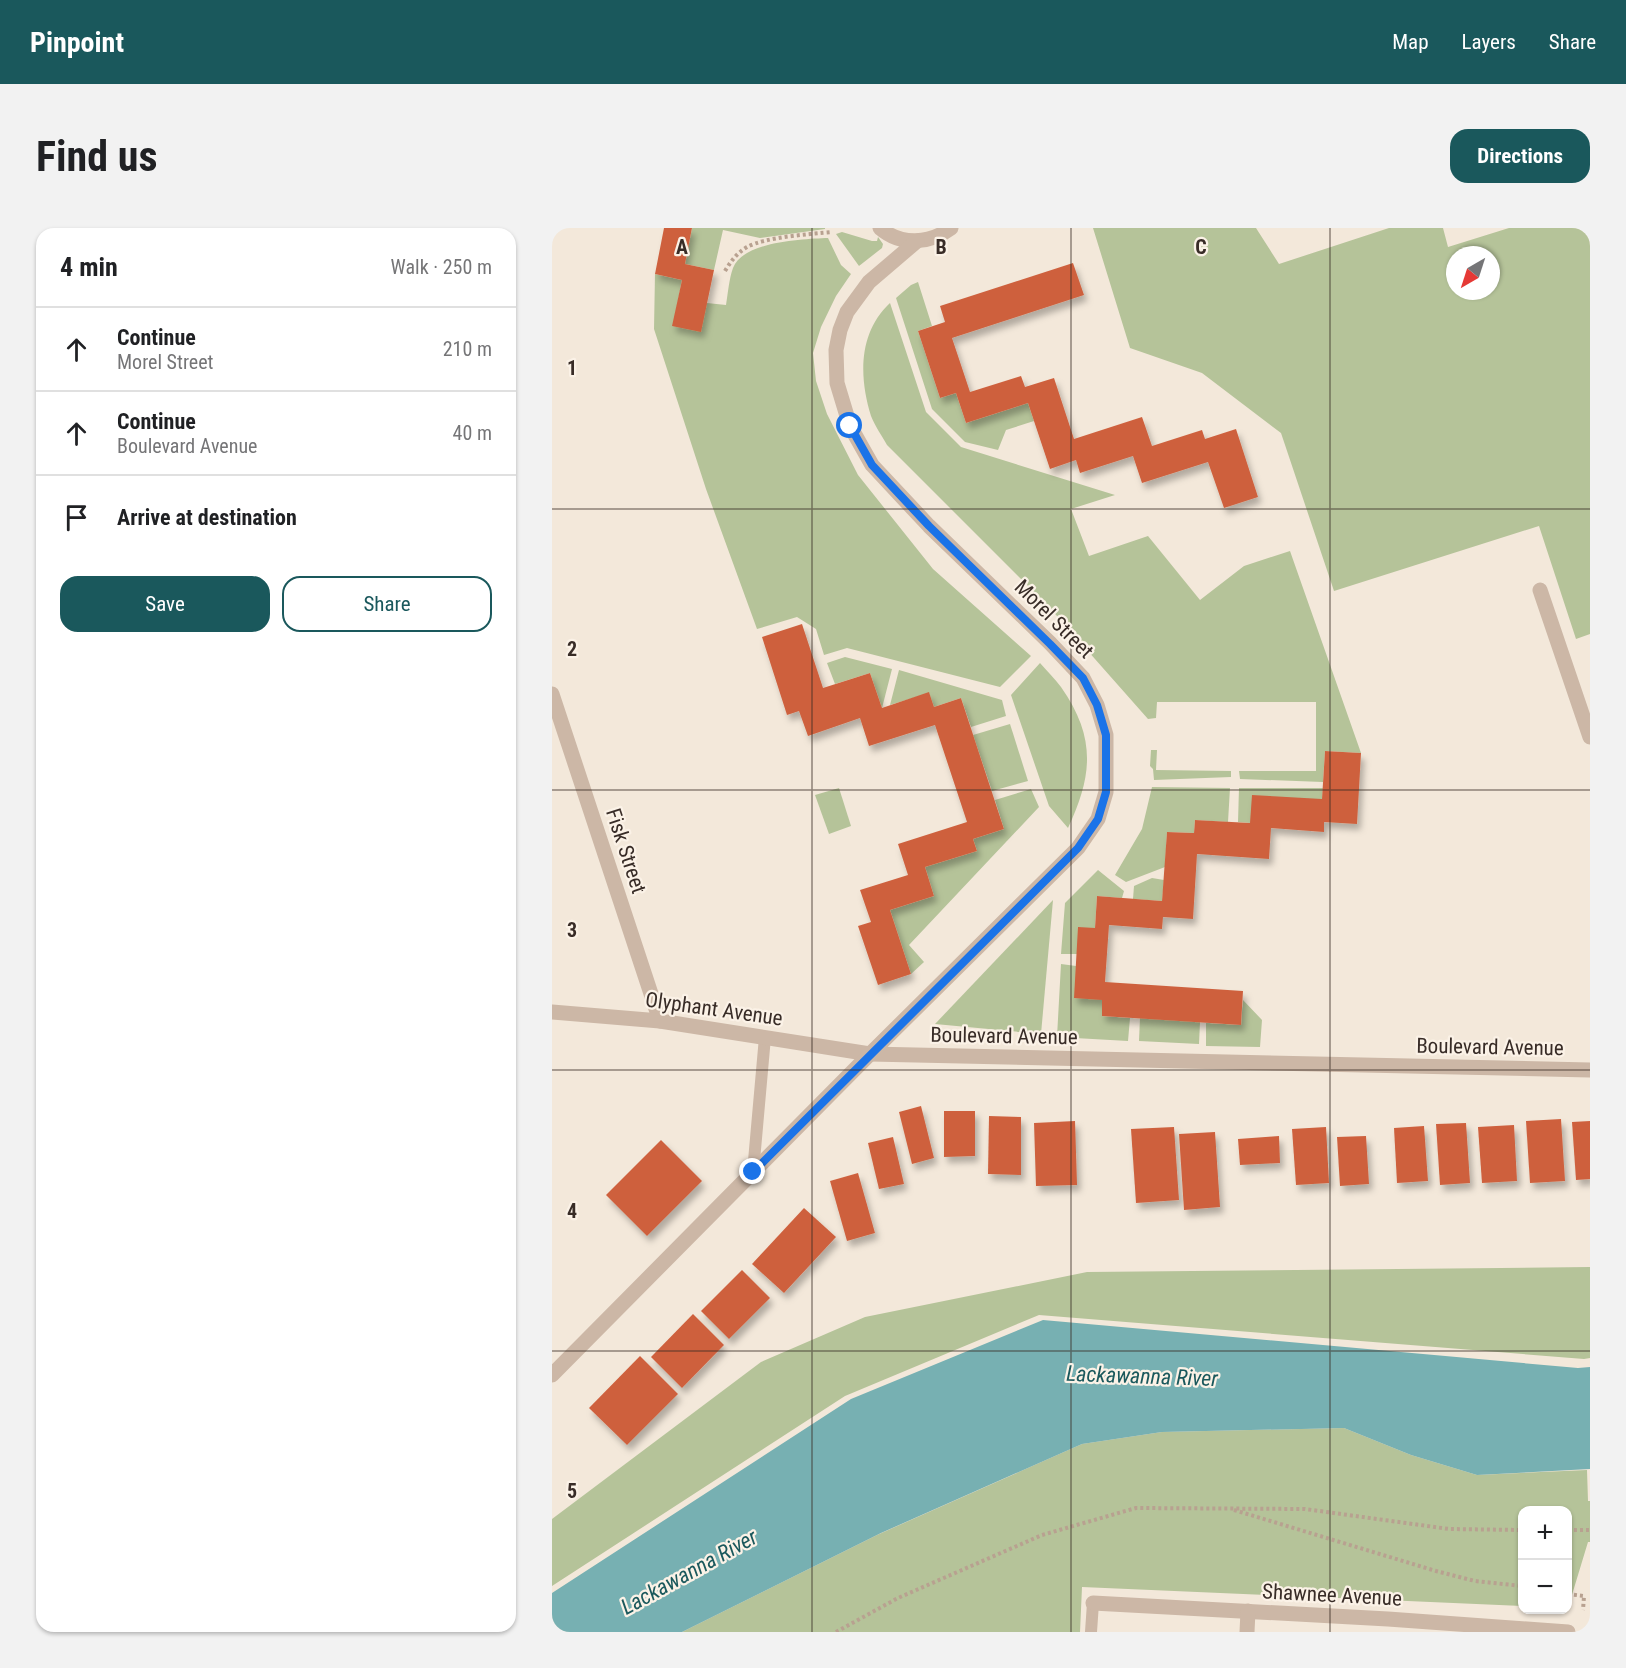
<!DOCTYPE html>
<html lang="en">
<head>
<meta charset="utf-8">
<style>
	:root { --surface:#fff; --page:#f2f2f2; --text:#202124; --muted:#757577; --line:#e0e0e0; --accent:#1a585c }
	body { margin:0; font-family:"Roboto Condensed",sans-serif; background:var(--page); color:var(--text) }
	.controls { position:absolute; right:18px; bottom:18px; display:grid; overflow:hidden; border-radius:12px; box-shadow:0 2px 4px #0004 }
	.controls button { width:54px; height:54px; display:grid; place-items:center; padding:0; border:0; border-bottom:2px solid var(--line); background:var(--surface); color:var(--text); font:30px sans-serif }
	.compass { position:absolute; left:894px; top:18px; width:54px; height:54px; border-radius:50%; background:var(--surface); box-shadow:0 2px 4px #0004; rotate:219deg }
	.stop { position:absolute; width:18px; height:18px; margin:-14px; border:4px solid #1a73e8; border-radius:50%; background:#fff }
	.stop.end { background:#1a73e8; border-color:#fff; box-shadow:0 2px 6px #0008 }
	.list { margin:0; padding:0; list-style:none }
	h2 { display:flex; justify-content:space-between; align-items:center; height:78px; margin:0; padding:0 24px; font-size:26px }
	h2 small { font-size:20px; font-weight:400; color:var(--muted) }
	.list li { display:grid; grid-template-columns:39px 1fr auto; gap:18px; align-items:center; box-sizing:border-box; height:84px; padding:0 24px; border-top:2px solid var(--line) }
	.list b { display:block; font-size:22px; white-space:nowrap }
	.list p { margin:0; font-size:20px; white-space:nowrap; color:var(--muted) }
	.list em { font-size:20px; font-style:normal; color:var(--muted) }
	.actions { display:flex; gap:12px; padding:18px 24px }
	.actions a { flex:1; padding:14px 0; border:2px solid var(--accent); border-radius:18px; text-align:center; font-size:21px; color:var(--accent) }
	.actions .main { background:var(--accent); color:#fff }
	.icon { flex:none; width:33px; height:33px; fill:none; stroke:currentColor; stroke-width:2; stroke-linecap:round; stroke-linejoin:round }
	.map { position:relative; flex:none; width:1038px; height:1404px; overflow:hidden; border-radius:18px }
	header { display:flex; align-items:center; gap:36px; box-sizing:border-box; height:84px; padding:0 30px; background:var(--accent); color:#fff }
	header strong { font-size:28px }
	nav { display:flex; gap:33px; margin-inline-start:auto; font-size:21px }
	.intro { display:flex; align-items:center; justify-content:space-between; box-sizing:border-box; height:144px; padding:0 36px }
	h1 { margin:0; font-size:42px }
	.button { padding:15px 27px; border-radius:18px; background:var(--accent); color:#fff; font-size:21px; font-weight:700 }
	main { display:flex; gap:36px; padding:0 36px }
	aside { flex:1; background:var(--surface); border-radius:18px; box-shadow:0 2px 4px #0004 }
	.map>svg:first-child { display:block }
	.green { fill:#b5c399; fill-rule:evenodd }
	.water { fill:#77b0b2 }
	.building { fill:#ce613e; filter:url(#shadow) }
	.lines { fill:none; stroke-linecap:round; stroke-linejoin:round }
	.path { stroke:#b8a190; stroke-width:4; stroke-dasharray:3 3; stroke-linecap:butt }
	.service { stroke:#ccb7a6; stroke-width:12 }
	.minor { stroke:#ccb7a6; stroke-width:15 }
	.tertiary { stroke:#ccb7a6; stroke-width:15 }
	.route { stroke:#1a73e8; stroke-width:8 }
	.grid { fill:none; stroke:#382c27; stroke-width:1.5; stroke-opacity:0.55 }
	.labels { text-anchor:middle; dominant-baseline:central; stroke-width:4.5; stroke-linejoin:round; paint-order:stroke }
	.street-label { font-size:21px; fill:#382c27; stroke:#fbf2e7 }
	.water-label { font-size:22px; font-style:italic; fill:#1a585c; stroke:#fbf2e7 }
	.grid-label { font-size:20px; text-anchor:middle; font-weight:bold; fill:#382c27; stroke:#fbf2e7; stroke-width:4.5; stroke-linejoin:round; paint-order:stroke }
</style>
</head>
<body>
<header>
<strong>Pinpoint</strong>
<nav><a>Map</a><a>Layers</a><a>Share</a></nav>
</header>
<div class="intro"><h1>Find us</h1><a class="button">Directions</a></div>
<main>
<aside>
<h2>4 min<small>Walk · 250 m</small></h2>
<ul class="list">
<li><svg class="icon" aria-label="ahead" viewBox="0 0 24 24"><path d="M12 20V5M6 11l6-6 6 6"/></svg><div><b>Continue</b><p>Morel Street</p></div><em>210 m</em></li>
<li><svg class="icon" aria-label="ahead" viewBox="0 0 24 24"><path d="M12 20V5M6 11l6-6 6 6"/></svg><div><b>Continue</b><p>Boulevard Avenue</p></div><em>40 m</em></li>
<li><svg class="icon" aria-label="arrive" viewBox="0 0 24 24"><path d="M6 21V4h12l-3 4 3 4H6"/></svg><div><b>Arrive at destination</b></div></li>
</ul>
<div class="actions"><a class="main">Save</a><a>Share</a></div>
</aside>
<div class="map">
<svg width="1038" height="1404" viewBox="0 0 1038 1404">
	<defs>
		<filter id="shadow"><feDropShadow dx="3.5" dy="6" stdDeviation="3" flood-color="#0004"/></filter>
	</defs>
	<rect width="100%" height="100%" fill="#f3e8da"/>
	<g class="green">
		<polygon points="140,0 273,0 273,1 208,10 171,2 162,42 133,36"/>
		<path d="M541,0H704L727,36L837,0H891L896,19L957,0H1038V406L1024,411L987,298L782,363L729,205L650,145L578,120ZM903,27H939V63H903Z"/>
		<polygon points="290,4 320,13 325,13 326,9 331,16 330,20 307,38 284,6"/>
		<path d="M276,10L289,37L299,46L284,68L269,99L261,125L264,153L275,186L306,247L381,341L479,428L448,459L295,420L272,427L264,401L245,389L205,401L154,261L102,101L103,46L130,52L121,98L155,75L174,77C176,65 177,51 181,40C191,13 252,11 276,10Z"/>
		<polygon points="366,54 380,98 366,103 388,170 404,165 414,195 476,175 482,193 454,202 446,222 413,214 380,181 344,70 359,57"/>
		<path d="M338,75L374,184L409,219L563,267L519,281L537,328L596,308L648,372L692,338L738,323L809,525L773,523L771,554L688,551L687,543H764V474H605L604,490L596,491L497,379L335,217C330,208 323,198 319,188C307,149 306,105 338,75Z"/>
		<polygon points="293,429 340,441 330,480 318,445 283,456 275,435"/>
		<path d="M488,435C495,443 503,451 509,459C544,509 541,547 516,600L497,578L459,467Z"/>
		<polygon points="347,442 450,472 454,488 419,499 409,470 382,479 377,465 338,477"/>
		<polygon points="458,496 476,553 440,563 421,507"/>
		<polygon points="599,522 605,522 604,542 679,543 679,549 602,552 601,541 598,538"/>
		<polygon points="600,559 678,560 676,594 643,592 642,605 615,604 613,639 574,654 563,647 590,601"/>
		<polygon points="287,560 299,598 277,606 263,567"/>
		<polygon points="687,560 771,560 770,571 698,595 686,594"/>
		<polygon points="479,561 487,579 357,717 372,734 359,746 338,682 382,668 373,639 425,623 421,611 452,601 443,572"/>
		<polygon points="546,642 572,663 570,670 545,668 543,700 525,726 509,726 513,675"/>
		<polygon points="600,650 612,652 610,673 581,671 582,658"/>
		<polygon points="501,672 489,806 383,796"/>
		<polygon points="509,736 524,738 550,772 550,788 578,790 576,813 505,809"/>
		<polygon points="691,772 710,792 708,819 654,818 654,795 689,797"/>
		<polygon points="588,790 648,794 647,816 587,813"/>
		<polygon points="1038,1039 1038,1130 1032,1131 487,1087 293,1168 0,1358 0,1291 209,1134 313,1089 535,1044"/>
		<polygon points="792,1200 859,1227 925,1247 1035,1242 1036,1273 1038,1273 1038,1314 1036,1314 1016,1380 1016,1282 970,1282 970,1378 530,1359 528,1404 130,1404 325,1307 530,1216 610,1204"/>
	</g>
	<polygon class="water" points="491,1092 1026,1140 1038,1139 1038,1241 925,1247 859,1227 792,1200 610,1204 530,1216 329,1305 130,1404 0,1404 0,1365 299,1171"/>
	<g class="building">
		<polygon points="112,0 140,0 133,36 162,42 149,104 120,98 130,52 103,46"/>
		<polygon points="521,35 532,67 400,110 418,164 469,148 473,159 502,150 522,211 590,189 600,218 650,202 653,211 684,201 706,269 672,280 656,234 590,255 581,228 528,245 524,232 498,241 476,175 414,195 404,165 388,170 366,103 393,94 388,78"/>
		<polygon points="250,396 271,460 318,445 330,480 377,464 382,479 409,470 452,601 421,611 425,623 373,639 382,668 338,682 359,746 326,757 306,698 319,694 308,662 356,647 346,616 415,594 383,497 317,518 308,490 256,508 247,483 235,487 210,409"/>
		<polygon points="773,523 809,525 805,596 772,594 772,604 719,600 717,631 645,626 641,691 611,689 610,701 557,697 553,754 691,763 689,797 550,788 550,772 522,770 526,699 543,700 545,668 610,673 615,604 642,605 643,592 698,595 700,567 770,571"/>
		<polygon points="369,878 382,930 360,936 347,884"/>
		<polygon points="392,883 423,883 423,928 392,929"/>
		<polygon points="437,888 469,889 469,947 436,946"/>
		<polygon points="1009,891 1013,953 978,955 974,893"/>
		<polygon points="523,893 525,957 484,958 482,895"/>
		<polygon points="1038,893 1038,951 1024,952 1020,894"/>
		<polygon points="914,895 918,955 888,957 884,896"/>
		<polygon points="962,897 965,953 930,955 926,899"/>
		<polygon points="872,898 876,953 845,955 842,900"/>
		<polygon points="622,899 627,972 584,975 579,901"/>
		<polygon points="774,899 777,955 744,957 740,901"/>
		<polygon points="663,904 668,979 632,982 627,906"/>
		<polygon points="727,908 728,935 688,937 686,911"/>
		<polygon points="814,908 817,956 788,958 785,909"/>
		<polygon points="341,909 352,956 327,961 316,915"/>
		<polygon points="109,912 150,953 95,1008 54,967"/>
		<polygon points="306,945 323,1005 295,1013 278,953"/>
		<polygon points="252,980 284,1009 232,1065 200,1036"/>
		<polygon points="190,1042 218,1070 177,1111 149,1083"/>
		<polygon points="141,1086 172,1117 130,1160 99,1129"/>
		<polygon points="88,1128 126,1166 75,1217 37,1180"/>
	</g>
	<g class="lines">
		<g class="path">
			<path d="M173,43C179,33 185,25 195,19C213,9 259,6 280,4"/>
			<polyline points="682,1282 884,1343 923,1353 970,1358"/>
			<polyline points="1016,1302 1038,1302"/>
			<polyline points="1016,1366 1032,1368 1031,1382"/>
			<polyline points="284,1404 346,1370 490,1307 584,1280 753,1281 897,1301 970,1302"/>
		</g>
		<g class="service">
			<polyline points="201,944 213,809"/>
			<polyline points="539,1404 541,1375"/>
		</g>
		<g class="minor">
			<path d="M328,0C349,18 378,16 399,0"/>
			<polyline points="988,362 1038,509"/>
			<polyline points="0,466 108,793"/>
			<polyline points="318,826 526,620 546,591 554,564 554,507 545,477 531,450 498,415 377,298 320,237 298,198 285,155 284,122 288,102 295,84 317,54 365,13"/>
			<polyline points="541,1375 836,1391 1016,1404"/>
			<polyline points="695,1404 696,1383"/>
		</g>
		<g class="tertiary">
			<polyline points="0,784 108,793 318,826 1038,842"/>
			<polyline points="0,1147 318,826"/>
		</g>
	</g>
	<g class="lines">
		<polyline class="route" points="201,944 526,620 546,591 554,564 554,507 545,477 531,450 498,416 377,298 320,237 298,198"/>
	</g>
	<path class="grid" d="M260,0V1404M519,0V1404M778,0V1404M0,281H1038M0,562H1038M0,842H1038M0,1123H1038"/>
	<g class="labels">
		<g class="street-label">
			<text transform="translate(502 391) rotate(45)">Morel Street</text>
			<text transform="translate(74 623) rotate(72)">Fisk Street</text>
			<text transform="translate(162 781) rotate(8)">Olyphant Avenue</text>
			<text transform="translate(452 808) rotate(1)">Boulevard Avenue</text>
			<text transform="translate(938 819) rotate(1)">Boulevard Avenue</text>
			<text transform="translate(780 1367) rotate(3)">Shawnee Avenue</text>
		</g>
		<g class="water-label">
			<text transform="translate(590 1148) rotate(2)">Lackawanna River</text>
			<text transform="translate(137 1344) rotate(-29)">Lackawanna River</text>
		</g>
	</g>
	<g class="grid-label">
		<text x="130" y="26">A</text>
		<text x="389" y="26">B</text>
		<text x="649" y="26">C</text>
		<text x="20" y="147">1</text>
		<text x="20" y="428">2</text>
		<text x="20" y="709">3</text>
		<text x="20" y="990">4</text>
		<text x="20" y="1270">5</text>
	</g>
</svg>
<div class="controls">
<button>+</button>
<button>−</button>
</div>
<svg class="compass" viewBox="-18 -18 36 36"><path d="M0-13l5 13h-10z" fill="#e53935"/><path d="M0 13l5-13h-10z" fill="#757577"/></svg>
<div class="stop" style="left:298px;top:198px"></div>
<div class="stop end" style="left:201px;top:944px"></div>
</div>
</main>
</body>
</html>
